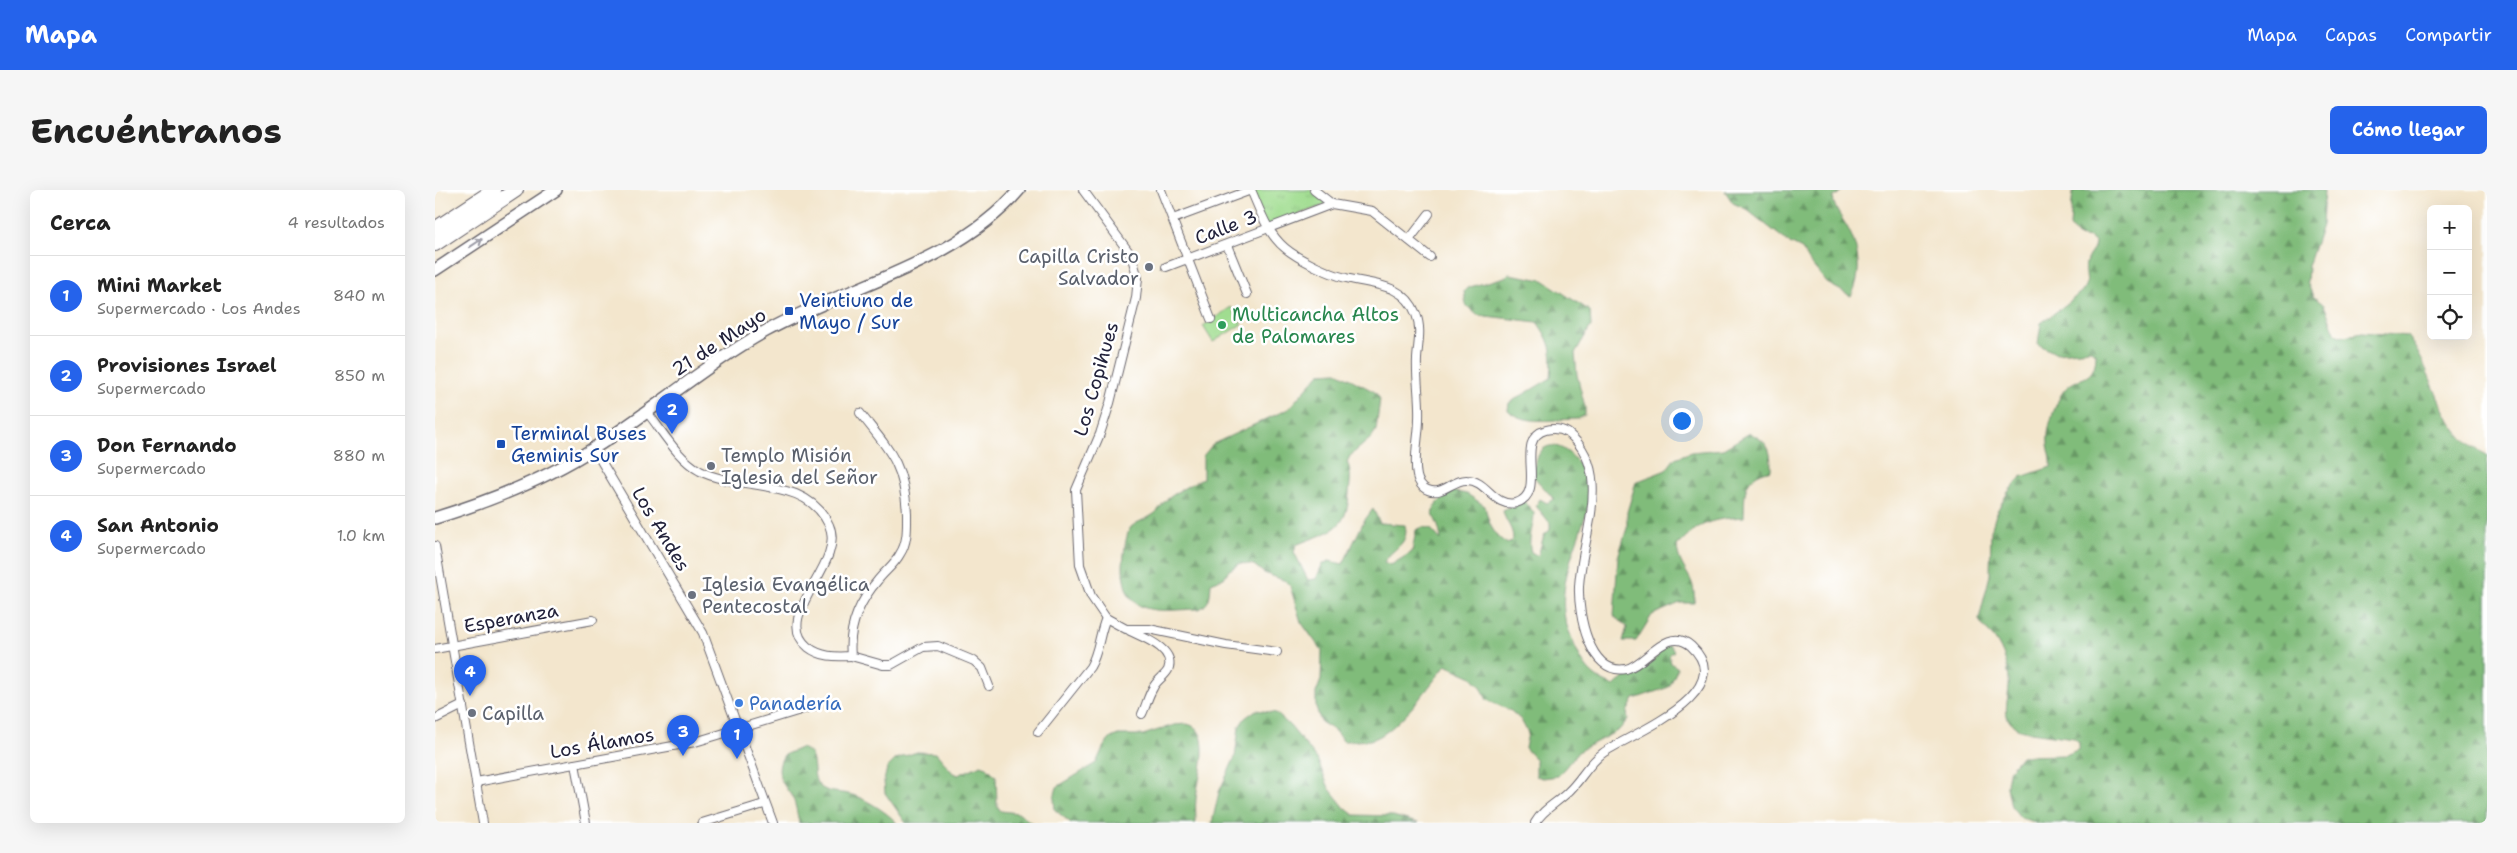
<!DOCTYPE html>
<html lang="es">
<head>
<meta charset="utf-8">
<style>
	:root { --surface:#fff; --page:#f6f6f6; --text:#222; --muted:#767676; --line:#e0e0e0; --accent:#2563eb }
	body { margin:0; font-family:"Shantell Sans",sans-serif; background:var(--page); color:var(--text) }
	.controls { position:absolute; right:15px; top:15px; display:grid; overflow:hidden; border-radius:8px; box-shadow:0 5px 20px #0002 }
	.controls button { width:45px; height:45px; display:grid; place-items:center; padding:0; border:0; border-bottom:1px solid var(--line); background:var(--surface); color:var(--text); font:25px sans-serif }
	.you { position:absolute; left:1246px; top:230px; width:18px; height:18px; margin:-12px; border:4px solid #fff; border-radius:50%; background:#1a73e8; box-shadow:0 0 0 8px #1a73e833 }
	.badge { display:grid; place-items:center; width:32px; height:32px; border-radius:50%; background:var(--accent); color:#fff; font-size:16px; font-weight:700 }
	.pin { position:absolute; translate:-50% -41px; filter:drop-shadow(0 1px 2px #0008) }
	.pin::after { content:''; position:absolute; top:26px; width:18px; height:15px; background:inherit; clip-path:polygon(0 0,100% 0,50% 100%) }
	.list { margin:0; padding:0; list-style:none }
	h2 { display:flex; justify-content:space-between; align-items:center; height:65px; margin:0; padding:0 20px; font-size:21px }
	h2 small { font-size:16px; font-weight:400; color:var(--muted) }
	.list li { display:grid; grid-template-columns:32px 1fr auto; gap:15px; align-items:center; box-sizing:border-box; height:80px; padding:0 20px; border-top:1px solid var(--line) }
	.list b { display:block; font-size:19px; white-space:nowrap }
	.list p { margin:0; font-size:16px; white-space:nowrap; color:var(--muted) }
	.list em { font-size:16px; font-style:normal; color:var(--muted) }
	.icon { flex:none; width:28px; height:28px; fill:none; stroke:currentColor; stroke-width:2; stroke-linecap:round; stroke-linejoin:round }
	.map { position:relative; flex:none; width:2052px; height:633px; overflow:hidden; border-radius:8px }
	header { display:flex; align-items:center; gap:30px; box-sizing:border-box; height:70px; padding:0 25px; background:var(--accent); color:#fff }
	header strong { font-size:24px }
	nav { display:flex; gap:28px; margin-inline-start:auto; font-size:18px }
	.intro { display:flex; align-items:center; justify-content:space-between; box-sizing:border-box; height:120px; padding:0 30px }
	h1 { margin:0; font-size:35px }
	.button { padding:12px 22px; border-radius:8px; background:var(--accent); color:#fff; font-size:18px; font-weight:700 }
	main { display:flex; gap:30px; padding:0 30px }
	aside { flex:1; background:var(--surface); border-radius:8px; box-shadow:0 5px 20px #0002 }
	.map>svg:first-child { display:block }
	.grass { fill:#a0dd90; stroke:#618066 }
	.forest { fill:url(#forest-firs); stroke:#516f5a }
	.park { fill:url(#park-tufts); stroke:#618066 }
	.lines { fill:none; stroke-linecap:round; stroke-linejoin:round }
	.street-casing { stroke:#6b676e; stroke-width:10 }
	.secondary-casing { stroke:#6b676e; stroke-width:14 }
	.highway-casing { stroke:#6b676e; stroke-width:16 }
	.street { stroke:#fff; stroke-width:8 }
	.secondary { stroke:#fff; stroke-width:11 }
	.highway { stroke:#fff; stroke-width:14 }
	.oneway { stroke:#9c9ca7 }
	.worship-dot { fill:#6b7280; stroke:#fff; stroke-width:2 }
	.transit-dot { fill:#1a4fb4; stroke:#fff; stroke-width:2 }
	.leisure-dot { fill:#2e9e5b; stroke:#fff; stroke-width:2 }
	.shop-dot { fill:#3f7fe0; stroke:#fff; stroke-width:2 }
	.labels { text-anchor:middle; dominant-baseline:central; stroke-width:5; stroke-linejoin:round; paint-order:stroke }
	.street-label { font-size:19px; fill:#22223b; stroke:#fff }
	.worship-label { font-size:19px; fill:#5b616d; stroke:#fff; text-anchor:start }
	.transit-label { font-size:19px; fill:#164399; stroke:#fff; text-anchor:start }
	.leisure-label { font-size:19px; fill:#27864d; stroke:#fff; text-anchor:start }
	.shop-label { font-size:19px; fill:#366cbe; stroke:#fff; text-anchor:start }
</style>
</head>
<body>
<header>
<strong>Mapa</strong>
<nav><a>Mapa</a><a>Capas</a><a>Compartir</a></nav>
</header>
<div class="intro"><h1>Encuéntranos</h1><a class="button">Cómo llegar</a></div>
<main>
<aside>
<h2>Cerca<small>4 resultados</small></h2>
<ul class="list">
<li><span class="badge">1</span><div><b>Mini Market</b><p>Supermercado · Los Andes</p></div><em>840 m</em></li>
<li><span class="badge">2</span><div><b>Provisiones Israel</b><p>Supermercado</p></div><em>850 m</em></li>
<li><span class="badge">3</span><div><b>Don Fernando</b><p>Supermercado</p></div><em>880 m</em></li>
<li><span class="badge">4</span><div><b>San Antonio</b><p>Supermercado</p></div><em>1.0 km</em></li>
</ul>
</aside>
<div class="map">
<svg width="2052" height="633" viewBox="0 0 2052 633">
	<defs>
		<pattern id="forest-firs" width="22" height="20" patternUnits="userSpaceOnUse" patternTransform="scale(1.25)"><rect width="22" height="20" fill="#80bc7a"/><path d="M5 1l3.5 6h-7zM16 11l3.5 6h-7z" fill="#689865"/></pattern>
		<pattern id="park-tufts" width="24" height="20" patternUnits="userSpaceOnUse" patternTransform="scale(1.25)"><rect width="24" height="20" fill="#a0dd90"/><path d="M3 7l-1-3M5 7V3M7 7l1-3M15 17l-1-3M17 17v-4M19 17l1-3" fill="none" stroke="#8abd7d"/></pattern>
	</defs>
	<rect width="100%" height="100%" fill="#fff"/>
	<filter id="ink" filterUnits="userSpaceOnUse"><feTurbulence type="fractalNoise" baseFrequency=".02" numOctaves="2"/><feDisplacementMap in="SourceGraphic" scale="10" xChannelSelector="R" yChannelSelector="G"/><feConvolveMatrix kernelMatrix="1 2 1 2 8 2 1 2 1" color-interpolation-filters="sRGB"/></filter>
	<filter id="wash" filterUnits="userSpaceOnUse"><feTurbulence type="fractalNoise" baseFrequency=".0096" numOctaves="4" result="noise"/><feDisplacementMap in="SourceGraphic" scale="20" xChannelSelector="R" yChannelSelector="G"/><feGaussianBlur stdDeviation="1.12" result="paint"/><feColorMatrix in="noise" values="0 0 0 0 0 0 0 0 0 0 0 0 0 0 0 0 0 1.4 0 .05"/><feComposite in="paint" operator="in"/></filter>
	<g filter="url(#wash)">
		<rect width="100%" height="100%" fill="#f3e6cd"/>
		<polygon class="grass" points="796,117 807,134 778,152 768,136"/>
		<g class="forest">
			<path d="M1408,0L1398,8C1400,20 1405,25 1411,35C1424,57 1428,84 1416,106L1392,93L1374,71L1367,59L1353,52L1311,19L1298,13L1290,1Z"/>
			<path d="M1638,0H1889L1887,35L1873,76L1872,92L1878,106L1889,115L1900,142L1905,147L1927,142L1972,146C2003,185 2001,241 2052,265V633H1603L1586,628L1576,616L1572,597L1573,582L1586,566L1631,565L1644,559V552L1639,548L1589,541C1560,531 1576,510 1574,489C1573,475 1568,461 1560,449C1555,442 1547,438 1544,429L1555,385L1556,341L1562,321L1573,302L1586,287L1616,277C1617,269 1614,262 1613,254C1611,240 1619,218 1626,205C1640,181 1660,198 1661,164L1656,160L1620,163L1603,154L1606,133C1613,128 1650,101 1651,96C1653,89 1649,80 1651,73C1653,64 1660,61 1660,52L1655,48L1642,46L1635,36Z"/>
			<path d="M1074,84L1108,90L1155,121L1156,136L1140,163L1142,185L1150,217V225L1143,229C1123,229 1087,236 1073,220L1074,213L1116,188C1118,162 1117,153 1102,132L1042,125L1031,115L1029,101L1035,97L1070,87Z"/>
			<path d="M902,182L940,202L945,209L941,240L937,247L915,266L912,272C917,282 915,292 914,303C912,343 893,341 861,355L859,362L873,390L881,389L887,375L894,371L908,374L929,331L938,319L945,333L970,335C975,355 957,358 949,372L956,375L977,362L981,340L988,337L996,339L1006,350C1003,320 985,327 1016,301L1032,304L1050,316C1053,332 1058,346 1073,354L1078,349C1078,337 1070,332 1068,321L1089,311L1099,323C1099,336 1092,350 1096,362L1103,366L1109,345L1115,340V333L1101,316L1105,309L1112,313L1119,309L1099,287C1101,231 1146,261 1154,295C1157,308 1151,324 1147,336C1137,365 1124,398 1130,429C1132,437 1136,446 1139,454C1149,477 1156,487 1179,496C1189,486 1199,484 1211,477C1220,471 1224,460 1234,455L1239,461L1234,465L1236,473L1243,478L1234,497L1199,509L1192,522L1193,529L1184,540L1144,561L1123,586L1108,588L1101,586V570L1090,558L1093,543L1086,530L1076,521L1052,510L1046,497L1037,487L1011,475C995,495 960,545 935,550C926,551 916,551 908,551L899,540L886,532L881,518V503L886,490L887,461L866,432L855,396L851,391L829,383L819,375L805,373L793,381L789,388L776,393C775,404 776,414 764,419C723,420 688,430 688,375C689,365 690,345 696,337C702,331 713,329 719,324C723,321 726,316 729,312C739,303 756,294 768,288V266L778,254L853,219L885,183Z"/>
			<path d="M1315,243C1334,253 1336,259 1336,280C1307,287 1310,301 1309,327C1277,329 1264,332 1242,356C1244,382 1262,385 1259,413H1245L1217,425L1201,451H1188L1192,437L1179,426L1183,367L1192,338V322L1201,292L1231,280L1240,268L1256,262L1288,259Z"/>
			<polygon points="821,520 841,523 855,536 882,569 894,598 910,618 919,625 958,626 983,633 777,633 784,602 800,567 804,537 810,528"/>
			<path d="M752,534C781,540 762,590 761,609C760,617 761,625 761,633H636L620,620L619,608L622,597L661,573L669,556L676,548L683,545H708L739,535Z"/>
			<path d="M365,558C387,562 372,589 387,598C395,603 404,602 413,604C427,606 452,622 462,633H364C362,624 361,613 356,605C346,592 339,581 349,565Z"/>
			<polygon points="482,562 501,563 518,583 523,585 546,575 552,577 561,586 562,616 566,621 583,623 597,633 471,633 450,603 449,591 452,578 461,569"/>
		</g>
		<polygon class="park" points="813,0 875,0 893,14 830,36"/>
	</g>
	<g filter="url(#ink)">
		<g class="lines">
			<g class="street-casing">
				<g id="street">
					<polyline points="648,0 696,65 703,88 701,108 675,213 665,244 641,300 645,375 656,406 671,428 691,439 714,439 791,455 842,462"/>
					<polyline points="726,0 776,129"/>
					<path d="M816,0C825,20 832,43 850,58C863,69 894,84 911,88C938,95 969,93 981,124C987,139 983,153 982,169C981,189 985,209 984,229C984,247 978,268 982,286C983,291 987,298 993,300C1008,306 1018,289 1032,290C1052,290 1059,318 1081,313C1114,303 1077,249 1111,240C1119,238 1126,239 1133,243C1180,282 1146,348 1144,397C1143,423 1154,486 1191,479C1212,474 1232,435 1256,456C1307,503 1193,545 1168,563C1153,574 1146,590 1133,602C1122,613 1108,619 1100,633"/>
					<polyline points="879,0 897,14"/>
					<polyline points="738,29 816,0"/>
					<polyline points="974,50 994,24"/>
					<polyline points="792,55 812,104"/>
					<polyline points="731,77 897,14 937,21 995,67"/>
					<path d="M212,222C228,242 242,268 265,281C305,302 371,285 394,335C412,374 335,426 373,457C386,467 400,467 416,466"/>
					<path d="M425,223C455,261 469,273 472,323C472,337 473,352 465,364C460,374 450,381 443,390C424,412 413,437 416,466L448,475H456L488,457L503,456L539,471L547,478L554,496"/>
					<polyline points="159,259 268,443 338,633"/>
					<polyline points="0,356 48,633"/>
					<path d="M695,441C707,447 742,459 733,480C729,487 721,491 718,498C713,506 711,516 707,524"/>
					<polyline points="0,459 158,430"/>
					<polyline points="0,529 28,515"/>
					<path d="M603,542L655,477C664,462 664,444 671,428"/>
					<polyline points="140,574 151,633"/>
					<polyline points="41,592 260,552 382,515"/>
					<polyline points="267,633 329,614"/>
				</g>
			</g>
			<g class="secondary-casing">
				<g id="secondary">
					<polyline points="0,80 121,0"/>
					<path d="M0,328C55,311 110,290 159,258C218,221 270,175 331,141C414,95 521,74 584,0"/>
				</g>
			</g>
			<g class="highway-casing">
				<g id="highway">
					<polyline points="0,39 59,0"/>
					<polyline points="0,54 81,0"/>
				</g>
			</g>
			<use href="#street" class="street"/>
			<use href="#secondary" class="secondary"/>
			<use href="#highway" class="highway"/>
		</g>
		<defs><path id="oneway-shaft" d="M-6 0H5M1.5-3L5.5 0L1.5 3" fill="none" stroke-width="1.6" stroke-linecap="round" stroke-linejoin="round" transform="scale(1.25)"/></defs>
		<use class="oneway" href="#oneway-shaft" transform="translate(41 53) rotate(-34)"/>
	</g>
	<g class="worship-dot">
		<circle cx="714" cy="77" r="5"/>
		<circle cx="276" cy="276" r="5"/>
		<circle cx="257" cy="405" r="5"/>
		<circle cx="37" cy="523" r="5"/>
	</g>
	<g class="transit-dot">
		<rect x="349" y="116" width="10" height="10" rx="2.5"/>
		<rect x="61" y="249" width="10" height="10" rx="2.5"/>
	</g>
	<circle class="leisure-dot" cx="787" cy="135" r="5"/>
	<circle class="shop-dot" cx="304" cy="513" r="5"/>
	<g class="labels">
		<g class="street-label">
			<text transform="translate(791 37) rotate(-21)">Calle 3</text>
			<text transform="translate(284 152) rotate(-33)">21 de Mayo</text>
			<text transform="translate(661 189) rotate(-74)">Los Copihues</text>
			<text transform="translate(226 339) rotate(59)">Los Andes</text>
			<text transform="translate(76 428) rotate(-10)">Esperanza</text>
			<text transform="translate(167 553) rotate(-10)">Los Álamos</text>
		</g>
		<g class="worship-label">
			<text x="704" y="66" text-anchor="end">Capilla Cristo<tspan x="704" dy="22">Salvador</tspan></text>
			<text x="286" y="265">Templo Misión<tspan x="286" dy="22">Iglesia del Señor</tspan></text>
			<text x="267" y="394">Iglesia Evangélica<tspan x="267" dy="22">Pentecostal</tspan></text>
			<text x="47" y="523">Capilla</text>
		</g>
		<g class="transit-label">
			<text x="364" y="110">Veintiuno de<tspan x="364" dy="22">Mayo / Sur</tspan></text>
			<text x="76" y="243">Terminal Buses<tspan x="76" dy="22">Geminis Sur</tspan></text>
		</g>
		<g class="leisure-label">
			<text x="797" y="124">Multicancha Altos<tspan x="797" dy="22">de Palomares</tspan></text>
		</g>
		<g class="shop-label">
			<text x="314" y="513">Panadería</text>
		</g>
	</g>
</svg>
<div class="controls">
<button>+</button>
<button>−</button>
<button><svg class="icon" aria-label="locate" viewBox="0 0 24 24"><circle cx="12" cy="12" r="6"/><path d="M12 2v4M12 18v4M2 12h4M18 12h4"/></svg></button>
</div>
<div class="you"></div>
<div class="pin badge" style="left:302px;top:569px">1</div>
<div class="pin badge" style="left:237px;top:244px">2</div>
<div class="pin badge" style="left:248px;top:566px">3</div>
<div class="pin badge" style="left:35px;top:506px">4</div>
</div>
</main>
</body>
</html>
